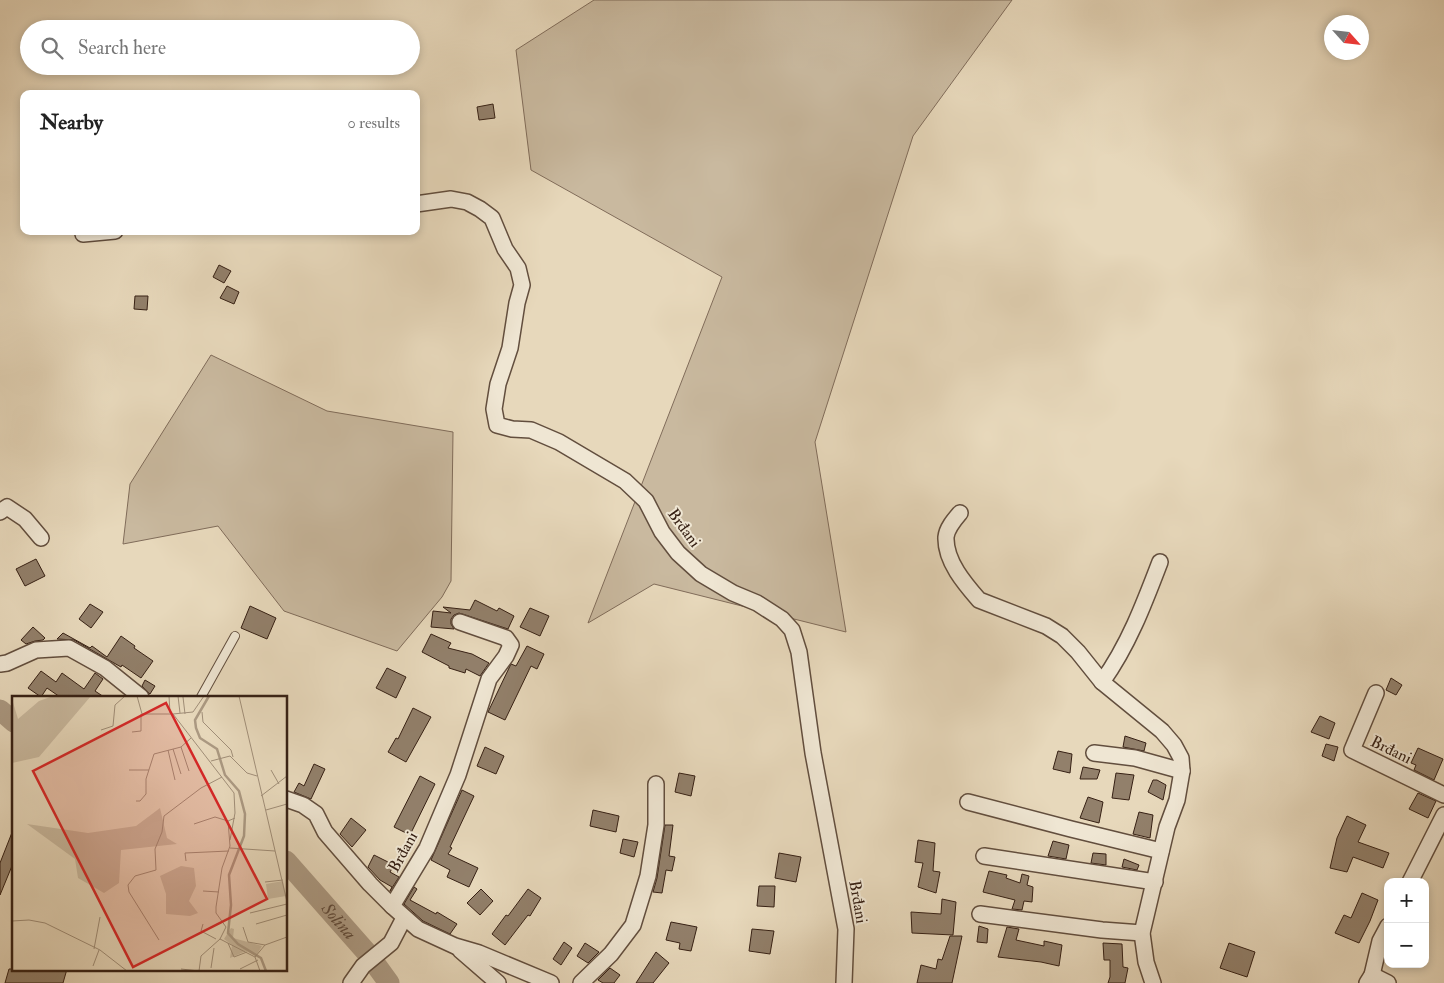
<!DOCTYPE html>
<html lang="en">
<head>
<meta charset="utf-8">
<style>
	:root { --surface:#fff; --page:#f2f2f2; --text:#222; --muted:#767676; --line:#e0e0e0 }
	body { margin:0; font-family:"IM FELL Double Pica",serif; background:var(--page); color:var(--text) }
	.controls { position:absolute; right:15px; bottom:15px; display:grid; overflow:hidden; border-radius:10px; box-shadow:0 2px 8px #0003 }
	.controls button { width:45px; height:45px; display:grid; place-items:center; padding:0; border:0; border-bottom:1px solid var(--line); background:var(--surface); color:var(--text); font:25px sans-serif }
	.compass { position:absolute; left:1324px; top:15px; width:45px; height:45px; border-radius:50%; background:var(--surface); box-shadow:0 2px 8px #0003; rotate:117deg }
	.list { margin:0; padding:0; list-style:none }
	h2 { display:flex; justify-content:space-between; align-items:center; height:65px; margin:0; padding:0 20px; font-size:21px }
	h2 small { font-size:16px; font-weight:400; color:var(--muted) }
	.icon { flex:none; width:28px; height:28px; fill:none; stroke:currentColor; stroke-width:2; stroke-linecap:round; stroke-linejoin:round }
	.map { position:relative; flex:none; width:1444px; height:983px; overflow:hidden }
	.search { position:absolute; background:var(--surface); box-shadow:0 2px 8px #0003; left:20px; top:20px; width:400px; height:55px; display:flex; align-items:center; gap:12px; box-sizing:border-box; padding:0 18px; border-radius:28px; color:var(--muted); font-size:19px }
	.panel { position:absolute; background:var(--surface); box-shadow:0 2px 8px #0003; left:20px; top:90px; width:400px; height:145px; border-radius:10px }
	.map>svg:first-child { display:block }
	.green { fill:#c9b99f; stroke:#806c5a }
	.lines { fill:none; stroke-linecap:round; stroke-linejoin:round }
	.river { stroke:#ab9982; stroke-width:21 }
	.building { fill:#92806b; stroke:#362014 }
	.lane-casing { stroke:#624e3e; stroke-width:10 }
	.street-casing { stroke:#624e3e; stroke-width:18 }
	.lane { stroke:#efe6d3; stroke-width:8 }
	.street { stroke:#efe6d3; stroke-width:15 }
	.labels { text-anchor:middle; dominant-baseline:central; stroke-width:4; stroke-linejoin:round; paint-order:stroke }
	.street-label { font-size:16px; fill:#362014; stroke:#efe6d3 }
	.water-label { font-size:18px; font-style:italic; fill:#5f4a3a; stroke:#efe6d3 }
	.inset-river { fill:none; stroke:#ab9982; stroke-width:2.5 }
	.inset-road { fill:none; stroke:#a08e78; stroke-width:1 }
	.view { fill:#d62828; fill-opacity:0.15; stroke:#d62828; stroke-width:2.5 }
	.inset-edge { fill:none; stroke:#362014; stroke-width:2.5 }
</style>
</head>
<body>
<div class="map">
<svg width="1444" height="983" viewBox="0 0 1444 983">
	<rect width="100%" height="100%" fill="#e7d8bb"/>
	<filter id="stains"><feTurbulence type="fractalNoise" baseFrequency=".004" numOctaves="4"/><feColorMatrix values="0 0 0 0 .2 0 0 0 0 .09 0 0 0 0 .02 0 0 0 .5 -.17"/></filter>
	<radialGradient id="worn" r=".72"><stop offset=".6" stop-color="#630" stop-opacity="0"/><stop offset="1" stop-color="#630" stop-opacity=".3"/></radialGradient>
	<g class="green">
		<polygon points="594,0 1012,0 913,136 815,442 846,632 654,584 588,623 722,277 531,170 516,50"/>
		<polygon points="211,355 327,411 453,432 451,581 442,597 397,651 284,611 218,526 123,544 130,484"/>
	</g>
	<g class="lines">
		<g class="river">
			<polyline points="0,710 14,722"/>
			<path id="s1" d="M286,861L368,954L389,983"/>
		</g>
	</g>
	<g class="building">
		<polygon points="493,104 495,118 479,120 477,107"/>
		<polygon points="219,265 231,271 224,283 213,277"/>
		<polygon points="227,286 239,292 234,304 220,298"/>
		<polygon points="135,296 148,296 147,310 134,309"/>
		<polygon points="36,559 45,576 25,586 16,569"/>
		<polygon points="475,600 497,611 499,608 514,616 508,629 459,613 454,615 451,619 451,624 454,629 431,627 433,611 451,613 443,607 470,610"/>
		<polygon points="90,604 103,612 91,628 79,619"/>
		<polygon points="250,606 276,618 267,639 241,628"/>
		<polygon points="530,608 549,616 540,636 520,627"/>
		<polygon points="33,627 45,638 43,640 35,641 26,644 21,640"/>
		<polygon points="63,633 90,648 92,646 107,657 121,636 135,646 134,648 153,661 141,678 122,665 121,667 114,663 74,640 57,639"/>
		<polygon points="431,634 451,643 448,648 472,654 489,663 480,676 466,669 465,673 449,668 449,666 422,652"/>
		<polygon points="527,646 544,654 537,669 531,666 505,720 488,712 510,666 511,664 516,666"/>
		<polygon points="387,668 406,677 396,698 376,688"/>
		<polygon points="41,671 56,682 62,673 84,689 95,673 103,679 95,691 104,697 60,697 47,688 41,697 28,688"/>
		<polygon points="1391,678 1402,685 1396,695 1386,690"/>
		<polygon points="145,680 155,686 150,694 142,686"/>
		<polygon points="413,708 431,717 406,762 388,752 396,738 398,739"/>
		<polygon points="1320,716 1335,723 1329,739 1311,732"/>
		<polygon points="1125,736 1146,743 1144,751 1123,747"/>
		<polygon points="1326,744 1338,747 1334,761 1322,756"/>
		<polygon points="485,747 504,756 496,774 477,766"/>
		<polygon points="1418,748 1443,759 1434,780 1414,770 1416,765 1411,763"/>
		<polygon points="1058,751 1072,754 1070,773 1053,769"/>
		<polygon points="314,764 325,769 311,799 294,792 299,783 304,786"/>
		<polygon points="1083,767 1100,770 1097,779 1080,779"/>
		<polygon points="679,773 695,776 691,796 675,792"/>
		<polygon points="1116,773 1134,775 1129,800 1112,798"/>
		<polygon points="420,776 435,784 410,835 394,827"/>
		<polygon points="1153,780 1157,780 1166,785 1163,800 1148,792"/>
		<polygon points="462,790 474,796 450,847 452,848 448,854 478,868 469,887 447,877 450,870 431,860"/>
		<polygon points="1418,793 1436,801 1428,818 1409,809"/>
		<polygon points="1088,797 1103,802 1099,823 1080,818"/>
		<polygon points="593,810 619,816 616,832 590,826"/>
		<polygon points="1139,812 1153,815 1150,838 1133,834"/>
		<polygon points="1347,816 1366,825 1358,842 1389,853 1383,868 1353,857 1347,872 1330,868 1337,838"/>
		<polygon points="351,818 366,830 352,847 340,834"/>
		<polygon points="665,825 673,825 669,856 675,857 672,871 666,870 662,893 653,892 657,878"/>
		<polygon points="13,830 14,861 0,895 0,863"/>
		<polygon points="623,839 638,842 634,857 620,853"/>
		<polygon points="918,840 935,843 933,871 940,872 936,893 918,887 923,863 915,862"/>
		<polygon points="1053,841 1069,845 1066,859 1048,856"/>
		<polygon points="779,853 801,857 796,882 775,878"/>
		<polygon points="1093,853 1106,854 1106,865 1091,863"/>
		<polygon points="374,855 394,865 390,872 399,877 390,891 392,887 380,880 368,867"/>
		<polygon points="1124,859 1139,865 1137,870 1122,867"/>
		<polygon points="989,871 1007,875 1006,878 1020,883 1022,874 1029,876 1027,885 1033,887 1032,902 1024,901 1022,910 1012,909 1015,900 983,892"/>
		<polygon points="759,886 775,886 774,907 757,906"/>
		<polygon points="414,887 417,889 410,900 436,914 437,912 457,924 450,934 423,921 404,904"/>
		<polygon points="481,889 493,901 480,915 467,903"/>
		<polygon points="528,889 541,898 530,916 528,915 505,945 492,934 506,915 508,916"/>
		<polygon points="1362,893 1378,900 1370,921 1359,943 1335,933 1344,915 1351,918"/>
		<polygon points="942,899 956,902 953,935 912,933 911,912 941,914"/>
		<polygon points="671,922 697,927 691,951 679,949 680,943 666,940"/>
		<polygon points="979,926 988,929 987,943 977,942"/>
		<polygon points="1007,927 1019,929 1016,940 1044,946 1044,941 1062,945 1059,966 1041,962 998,957"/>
		<polygon points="752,929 774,931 770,954 749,951"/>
		<polygon points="950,936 962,936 952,983 917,983 921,965 936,969 938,959 942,960"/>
		<polygon points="564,942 572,948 561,965 553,959"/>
		<polygon points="585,943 599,952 588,963 577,956"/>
		<polygon points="1103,943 1122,944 1123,967 1128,968 1125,983 1108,983 1110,977 1110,960 1104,960"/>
		<polygon points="1229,943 1255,952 1247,977 1220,968"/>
		<polygon points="656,952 669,963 653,983 636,983"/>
		<polygon points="610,968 620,975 614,983 603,983 598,980"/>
		<polygon points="9,969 67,969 63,983 5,983"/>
	</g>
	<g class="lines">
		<g class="lane-casing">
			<polyline id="lane" points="201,697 235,636"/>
		</g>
		<g class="street-casing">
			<g id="street">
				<polyline points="416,204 451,199 467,202 480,209 492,218 505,249 518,268 522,285 517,303 510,348 498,384 494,409 497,425 512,429 531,430 559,442 625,481 646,501 662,532 678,553 701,574 733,593 757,603 782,619 792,630 799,652 813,753 846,929 844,983"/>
				<polyline points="83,234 115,231"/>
				<polyline points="0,512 7,507 25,519 41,538"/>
				<path d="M960,513C954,520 947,528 946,537C945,561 965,584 979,600L1046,626L1062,636L1078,652L1102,682L1162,731L1174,745L1181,758L1182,771L1177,800L1167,827L1142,933L1146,962L1153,983"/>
				<polyline points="0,664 7,663 36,650 69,648 105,668 141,697"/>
				<path d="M1102,682C1128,646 1144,604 1160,562"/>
				<polyline points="1376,693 1352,750 1444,795"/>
				<polyline points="1094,753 1135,758 1182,771"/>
				<polyline points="286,799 303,805 316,814 325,832 370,884 392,906 418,929 455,946 479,953 551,983"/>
				<polyline points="968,802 1071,829 1161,851"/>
				<polyline points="984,856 1155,882"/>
				<polyline points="1410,882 1444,815"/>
				<polyline points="392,906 427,848 458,775 489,679 506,656 511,645 506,638 460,622"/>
				<polyline points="980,914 1102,930 1142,933"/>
				<polyline points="460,950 498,983"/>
				<polyline points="1372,975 1388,983"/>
				<polyline points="351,983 363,966 391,943 404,918"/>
				<polyline points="581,983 611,954 633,925 648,876 656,825 656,784"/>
				<polyline points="1367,983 1372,975 1380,941 1388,926"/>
			</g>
		</g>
		<use href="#lane" class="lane"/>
		<use href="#street" class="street"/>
	</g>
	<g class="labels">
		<g class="street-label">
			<text transform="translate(684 528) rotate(54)">Brđani</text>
			<text transform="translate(1391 750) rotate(26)">Brđani</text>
			<text transform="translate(403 852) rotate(-61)">Brđani</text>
			<text transform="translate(858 902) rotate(80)">Brđani</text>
		</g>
		<g class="water-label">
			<text stroke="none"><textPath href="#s1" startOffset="80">Solina</textPath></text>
		</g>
	</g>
	<g transform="translate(12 696)">
		<rect width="275" height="275" fill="#e7d8bb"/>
		<path d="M41,0H79L27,61L0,67V3L6,23L27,5ZM148,112L155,142L165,148L109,154L107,187L92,197L66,182L63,163L15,128L76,137L124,130ZM169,170L182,172L184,190L177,205L186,217L178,220L154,218V198L148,180ZM271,185L274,200L256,203L254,188ZM219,232L222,233L221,242L250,250L244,260L234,255L218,262L220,249L212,243Z" fill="#c9b99f"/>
		<path class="inset-river" d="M197,0L183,24L184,32L188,42L205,53L213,79L227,95L233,118L232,140L217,179L219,209L216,237L226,248L249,262L254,275"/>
		<path class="inset-road" d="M125,0L130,18H161L222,97L223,117L218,144M157,0L158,17M166,0L168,17M227,0L275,206M171,1L173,18M190,16L191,26L219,54L221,61M161,18L181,16L192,0M89,34L101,30L103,9L113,0M120,36L129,35V18M169,51L177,75M161,53L169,78M156,54L163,84M199,65L218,60L235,77L245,80M117,74H137M259,74L267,88M249,100L275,80V62M124,105H128L134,98V83L142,58L169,51L179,42M254,114L275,108M182,128L203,121L216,125M218,152L263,155M174,165L173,157L217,155M253,186L271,184M191,195L207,196M238,217L275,208M0,225L17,224L33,227L88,254L115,275M191,228L189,235L204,243M244,228L275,219M231,231L236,246L253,249L275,241M208,243L214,231L204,217V211L210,172L218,150L216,125L223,122M208,243L243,261M147,244L117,196L116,189L123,180L144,174L143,153L150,136L152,120L189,92L210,81M216,247L222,261L235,256M82,253L88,221M81,270L87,254M199,272L202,252M169,273L187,275L189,260L208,243M228,273L246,264M248,275L243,261L253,249"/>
		<path class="view" d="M154,7L255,203L121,271L21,75Z"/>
		<rect width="275" height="275" class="inset-edge"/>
	</g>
	<rect width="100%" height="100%" filter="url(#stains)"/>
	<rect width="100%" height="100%" fill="url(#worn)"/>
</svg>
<div class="controls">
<button>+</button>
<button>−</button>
</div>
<svg class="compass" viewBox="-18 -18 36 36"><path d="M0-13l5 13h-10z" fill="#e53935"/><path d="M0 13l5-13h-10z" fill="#767676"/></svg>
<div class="search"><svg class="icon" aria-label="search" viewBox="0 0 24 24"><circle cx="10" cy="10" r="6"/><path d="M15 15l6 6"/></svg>Search here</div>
<section class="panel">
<h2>Nearby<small>0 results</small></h2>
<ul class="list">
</ul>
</section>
</div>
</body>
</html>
